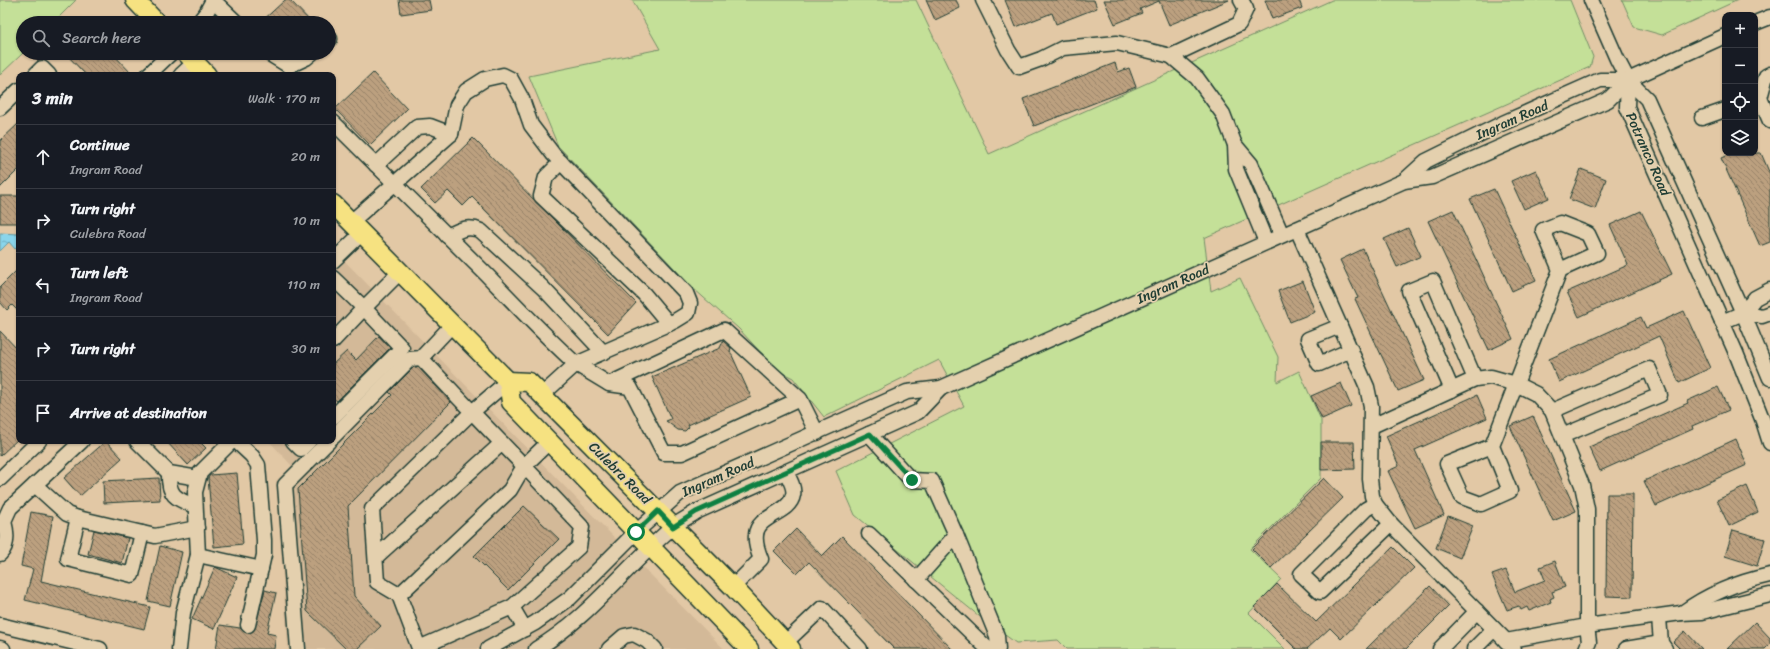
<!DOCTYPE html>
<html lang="en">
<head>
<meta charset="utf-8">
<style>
	:root { --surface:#171b24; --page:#20242c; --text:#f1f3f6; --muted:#9ea1a6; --line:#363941 }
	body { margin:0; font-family:Sriracha,sans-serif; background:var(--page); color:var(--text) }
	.controls { position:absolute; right:12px; top:12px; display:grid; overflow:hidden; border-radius:8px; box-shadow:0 1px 3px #0004 }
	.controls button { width:36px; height:36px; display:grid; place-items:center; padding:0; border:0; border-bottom:1px solid var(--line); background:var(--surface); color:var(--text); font:20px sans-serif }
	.stop { position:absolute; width:12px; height:12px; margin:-9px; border:3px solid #0b8043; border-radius:50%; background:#fff }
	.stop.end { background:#0b8043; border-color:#fff; box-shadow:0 1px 4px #0008 }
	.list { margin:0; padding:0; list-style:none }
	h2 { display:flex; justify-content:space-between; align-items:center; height:52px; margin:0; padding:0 16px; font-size:17px }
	h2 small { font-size:13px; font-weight:400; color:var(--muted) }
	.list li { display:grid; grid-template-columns:26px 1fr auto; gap:12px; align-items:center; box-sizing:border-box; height:64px; padding:0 16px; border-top:1px solid var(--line) }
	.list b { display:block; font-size:15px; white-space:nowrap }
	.list p { margin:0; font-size:13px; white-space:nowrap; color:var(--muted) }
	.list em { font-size:13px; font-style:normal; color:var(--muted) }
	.icon { flex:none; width:22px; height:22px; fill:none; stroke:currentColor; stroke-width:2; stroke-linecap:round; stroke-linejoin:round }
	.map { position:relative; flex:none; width:1770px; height:649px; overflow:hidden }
	.search { position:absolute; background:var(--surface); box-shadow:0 1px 3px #0004; left:16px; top:16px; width:320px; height:44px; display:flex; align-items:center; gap:10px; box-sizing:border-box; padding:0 14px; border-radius:22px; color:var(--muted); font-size:15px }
	.panel { position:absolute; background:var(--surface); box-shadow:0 1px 3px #0004; left:16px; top:72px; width:320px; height:372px; border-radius:8px }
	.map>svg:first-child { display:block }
	.built { fill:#d3b998 }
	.green { fill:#c4e098; stroke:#728e66 }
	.water { fill:url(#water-ripples); stroke:#5f98a2 }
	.building { fill:url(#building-back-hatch); stroke:#1f3d34 }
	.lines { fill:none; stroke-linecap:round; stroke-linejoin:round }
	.minor-casing { stroke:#1f3d34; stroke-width:17 }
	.major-casing { stroke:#1f3d34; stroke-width:21 }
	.minor { stroke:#e4d0ae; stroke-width:14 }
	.major { stroke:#f6e281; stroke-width:18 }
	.route { stroke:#0b8043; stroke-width:5 }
	.labels { text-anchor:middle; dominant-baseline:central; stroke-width:3.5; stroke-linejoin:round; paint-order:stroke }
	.street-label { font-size:14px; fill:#1f3d34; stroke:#e4d0ae }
</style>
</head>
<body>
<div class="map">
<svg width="1770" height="649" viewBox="0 0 1770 649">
	<defs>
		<pattern id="water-ripples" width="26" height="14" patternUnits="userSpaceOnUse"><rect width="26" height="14" fill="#8ad5eb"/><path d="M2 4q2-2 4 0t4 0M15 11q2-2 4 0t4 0" fill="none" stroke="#70aebf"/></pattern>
		<pattern id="building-back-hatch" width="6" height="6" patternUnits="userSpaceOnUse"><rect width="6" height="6" fill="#bca07f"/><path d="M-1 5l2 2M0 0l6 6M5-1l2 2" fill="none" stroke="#988469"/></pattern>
	</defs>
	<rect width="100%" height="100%" fill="#e2c8a5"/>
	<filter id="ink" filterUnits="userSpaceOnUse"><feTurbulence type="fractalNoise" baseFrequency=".025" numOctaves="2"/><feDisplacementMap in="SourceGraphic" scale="8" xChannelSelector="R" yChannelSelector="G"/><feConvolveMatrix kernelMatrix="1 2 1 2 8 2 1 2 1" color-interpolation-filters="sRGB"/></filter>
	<g filter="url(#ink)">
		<polygon class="built" points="333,249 646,570 724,649 288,649 276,481 292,466 269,441 333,441"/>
		<g class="green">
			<polygon points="0,0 76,0 53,23 23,23 23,53 0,75"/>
			<polygon points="632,0 916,0 989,154 1332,0 1570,0 1593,57 1590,67 1204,238 1211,291 1240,278 1278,357 1277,382 1299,371 1321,420 1321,478 1250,549 1281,579 1249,613 1285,649 1067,649 1058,640 1016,643 979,616 855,515 836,471 964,406 939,360 824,417 793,378 777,370 739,329 694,289 558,146 529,76 660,49"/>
			<polygon points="1622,0 1738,0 1662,35 1634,27"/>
		</g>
		<polygon class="water" points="0,233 19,234 19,245 15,249 9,242 0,251"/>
		<g class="building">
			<polygon points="285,0 290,0 312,23 260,23"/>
			<polygon points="399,0 429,0 431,10 401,14"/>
			<polygon points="926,0 956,0 960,8 935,20"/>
			<polygon points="1005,0 1094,0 1097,8 1056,24 1052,13 1016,27"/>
			<polygon points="1104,0 1229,0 1169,25 1159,1 1140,9 1142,13 1115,24"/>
			<polygon points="1265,0 1299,0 1302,8 1272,19"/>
			<polygon points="65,53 112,53 133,75 86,75"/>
			<polygon points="1115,63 1118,72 1129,68 1136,87 1034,126 1023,99"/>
			<polygon points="373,73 407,109 370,145 335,109"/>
			<polygon points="19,123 19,169 0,188 0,141"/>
			<polygon points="473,138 636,303 608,334 472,197 463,206 448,191 435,203 421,189"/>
			<polygon points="1732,153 1761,153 1770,174 1770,242 1760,246 1721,158"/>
			<polygon points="1581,169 1606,179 1595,209 1569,199"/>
			<polygon points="1536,170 1549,198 1524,209 1511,181"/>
			<polygon points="1494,189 1536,280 1512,291 1470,199"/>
			<rect x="0" y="196" width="19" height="27"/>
			<polygon points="1453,210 1513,339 1489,350 1428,221"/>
			<polygon points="1641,211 1672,274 1579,317 1567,292 1628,265 1610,225"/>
			<polygon points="1408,228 1421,256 1397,267 1384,239"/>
			<polygon points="1363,249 1424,380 1398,391 1355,299 1358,298 1340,260"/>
			<polygon points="19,268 19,312 12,305 7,310 0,302 0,287"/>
			<polygon points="1303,281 1315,312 1290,322 1278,291"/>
			<polygon points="1684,311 1710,368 1679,383 1659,336 1559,382 1549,359 1641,317 1646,328"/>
			<polygon points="0,331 19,351 19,438 0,456"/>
			<polygon points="379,336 390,348 337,401 333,398 333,364 347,351 356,360"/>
			<polygon points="723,341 731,348 730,351 751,397 688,425 689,427 685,431 678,430 666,421 671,419 652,377 720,348"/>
			<polygon points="414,367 418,367 451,402 348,506 354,596 381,626 357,649 346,649 307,611 298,489 392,395 389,392"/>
			<polygon points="1341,383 1351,406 1322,419 1311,396"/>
			<polygon points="1718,387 1729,410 1692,426 1693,429 1600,471 1589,447 1688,403 1687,401"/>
			<polygon points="1477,395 1487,418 1415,450 1444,515 1415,528 1388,471 1399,466 1386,436"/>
			<polygon points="1533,416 1576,511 1553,521 1510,426"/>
			<polygon points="1736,439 1747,465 1656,506 1644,481"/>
			<polygon points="106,441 122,458 80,496 64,478"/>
			<polygon points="166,441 199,441 206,448 188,465"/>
			<polygon points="1321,442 1354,442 1355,469 1321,470"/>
			<polygon points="237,473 243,544 214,547 208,478 210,475"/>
			<polygon points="159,478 160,500 104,503 103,481"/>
			<polygon points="1324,478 1343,498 1271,568 1252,549"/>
			<polygon points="1747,486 1758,512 1729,526 1717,500"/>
			<polygon points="1607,494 1633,494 1632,597 1606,596"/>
			<polygon points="524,506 559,539 508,590 474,556"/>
			<polygon points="31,512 53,516 41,581 150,607 144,629 25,600 33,569 21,566"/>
			<polygon points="1448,516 1473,526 1460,558 1436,548"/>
			<polygon points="796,529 822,556 842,536 952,649 894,649 809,562 797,574 774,551"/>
			<polygon points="94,530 128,538 122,563 88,554"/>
			<polygon points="1733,530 1765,539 1757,566 1725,556"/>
			<polygon points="160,546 182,552 170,606 148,601"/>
			<polygon points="1393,547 1414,568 1341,639 1330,628 1307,649 1296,649 1254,607 1277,584 1316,622"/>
			<polygon points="1555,561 1565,587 1552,592 1554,597 1550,599 1551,602 1529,611 1527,607 1521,610 1519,606 1507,610 1492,575 1506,570 1515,592 1545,580 1540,567"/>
			<polygon points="215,567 237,577 214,629 192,619"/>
			<polygon points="1430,586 1449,606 1406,649 1366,649"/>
			<polygon points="265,590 276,593 267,633 276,635 274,649 216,649 220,625 240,628 246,633 254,630"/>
			<polygon points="1755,622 1770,638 1770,644 1765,649 1727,649"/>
			<polygon points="1685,631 1702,649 1680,649 1673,642"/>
		</g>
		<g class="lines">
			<g class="minor-casing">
				<g id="minor">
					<polyline points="983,0 1008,50 1019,67 1041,59 1063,48 1117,43 1171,56 1239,24 1246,9 1241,0"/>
					<polyline points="1591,0 1617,59 1628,80 1647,99 1743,313 1770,378"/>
					<polyline points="198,23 206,13 213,0 237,23"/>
					<polyline points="1755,23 1770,17"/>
					<polyline points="329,40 330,39"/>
					<polyline points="268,53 289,66 306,58 312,53"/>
					<polyline points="1171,56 1197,78 1223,114 1235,145 1236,169 1266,242"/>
					<polyline points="35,75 42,68 49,75"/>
					<polyline points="148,75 171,53"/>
					<polyline points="181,75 195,62"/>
					<polyline points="1628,80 1627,107 1736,353 1763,421 1770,443"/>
					<polyline points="1760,98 1770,121"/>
					<polyline points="1755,99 1760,98 1766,76 1770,74"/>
					<polyline points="0,108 19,90"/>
					<polyline points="1702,118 1725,110"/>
					<path d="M333,122C384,173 435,223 486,274C515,304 544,335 576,364L675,321L688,313L690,303L686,293L553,154L531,125L522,99L511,79L503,75L485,79L466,91L457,105L451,134L351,222"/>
					<polyline points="1235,145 1251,164 1282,235"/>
					<polyline points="561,162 546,177 541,196 644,294 669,324"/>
					<polyline points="376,165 417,127 430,126 451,134"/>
					<polyline points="1404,181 1426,161 1503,123 1600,80 1628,80"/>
					<polyline points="1297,229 1367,387 1371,406 1370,479 1372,496 1375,504 1391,524 1514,649"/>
					<path d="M447,236C460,230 468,225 481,231L543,288L603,352"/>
					<polyline points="333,261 362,233"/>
					<polyline points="333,278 364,308 333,341"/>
					<polyline points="1743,313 1762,316 1770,313"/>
					<polyline points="1722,322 1743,313 1755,298 1770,290"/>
					<polyline points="1340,326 1308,339 1319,364 1351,350"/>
					<polyline points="421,358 472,412 372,509 377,582 399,595 419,648 512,607 525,629"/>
					<polyline points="609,384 630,387 664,453 682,453 800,399"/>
					<polyline points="1452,390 1409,291 1433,281 1475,379"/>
					<polyline points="542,395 576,364 609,384 724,330 800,399 817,433"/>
					<polyline points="1552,411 1649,369 1660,395 1562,436"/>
					<polyline points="333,417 402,348 364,308 401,271"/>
					<polyline points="1372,426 1475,379 1491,377 1516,384 1536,394 1552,411 1582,485 1587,509 1587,626 1589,642 1586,649"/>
					<polyline points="869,434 911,480 932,481 956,535 997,636 998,649"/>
					<polyline points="333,437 410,359 421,358 453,324"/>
					<polyline points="137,441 169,473 198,478"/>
					<polyline points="236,441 252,456 258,465 264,540 264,555 248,625"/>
					<polyline points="293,441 301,449 309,441"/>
					<polyline points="1492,446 1447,464 1462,497 1481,504 1510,491 1492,446 1560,270 1597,253 1588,234 1560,223 1543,230 1560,270"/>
					<path d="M169,473C168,495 175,499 195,506"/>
					<polyline points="0,479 39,441"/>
					<polyline points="35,485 67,514 78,518 155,536 197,528"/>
					<polyline points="1375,504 1366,509 1301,574 1320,592 1391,524"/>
					<polyline points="78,518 68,559 132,575 142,533"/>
					<polyline points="0,523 4,521 10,508 82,441"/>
					<polyline points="869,534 988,649"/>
					<path d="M0,554C9,545 7,532 4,521"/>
					<polyline points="198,555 261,569"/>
					<polyline points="376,557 502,443"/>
					<polyline points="916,580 956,535"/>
					<path d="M733,587L761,559C758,552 755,543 756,535C757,515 790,514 793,495C795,488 789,478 786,472"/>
					<polyline points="399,595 510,490 524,466 472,412 508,381"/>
					<polyline points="512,607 579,547 582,527 524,466 549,442"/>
					<path d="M1682,613C1708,594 1738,582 1770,575"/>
					<polyline points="1659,618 1661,643 1665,649"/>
					<polyline points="0,625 100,649"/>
					<polyline points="1506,641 1587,626 1681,613 1702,612 1770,595"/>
					<polyline points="785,643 822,608 860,649"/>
					<polyline points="0,648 3,649"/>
					<polyline points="179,649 183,613 198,555 195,492 200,473 232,441"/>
					<polyline points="298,649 285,485 329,441"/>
					<polyline points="488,649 535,623 570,598 636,532 680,493 907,392 941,388 1404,181 1432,177 1608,100 1628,80 1725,36"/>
					<path d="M536,649C588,619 627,565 673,527C680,521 689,517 696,512L918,412L941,388"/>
					<polyline points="609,649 624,636 634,634 647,641 655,649"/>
					<polyline points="1440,649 1477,611"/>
					<polyline points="1474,649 1494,629"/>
					<polyline points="1626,649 1661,643"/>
				</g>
			</g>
			<g class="major-casing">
				<g id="major">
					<polyline points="135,0 157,23"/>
					<polyline points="186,53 207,75"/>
					<polyline points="333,204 508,381 511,402 749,649"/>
					<polyline points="508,381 529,382 733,587 791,649"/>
				</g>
			</g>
			<use href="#minor" class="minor"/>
			<use href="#major" class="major"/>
		</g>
	</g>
	<g class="lines" filter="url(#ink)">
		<polyline class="route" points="636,532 658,511 673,527 696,512 870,434 912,480"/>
	</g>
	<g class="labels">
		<g class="street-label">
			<text transform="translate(1512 120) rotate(-24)">Ingram Road</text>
			<text transform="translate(1648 154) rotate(66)">Potranco Road</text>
			<text transform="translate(1173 284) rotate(-24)">Ingram Road</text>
			<text transform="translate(620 473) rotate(45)">Culebra Road</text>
			<text transform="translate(718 477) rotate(-24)">Ingram Road</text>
		</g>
	</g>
</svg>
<div class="controls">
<button>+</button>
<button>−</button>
<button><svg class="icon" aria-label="locate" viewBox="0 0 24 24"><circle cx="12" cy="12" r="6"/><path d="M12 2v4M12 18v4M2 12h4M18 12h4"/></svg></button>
<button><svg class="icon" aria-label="layers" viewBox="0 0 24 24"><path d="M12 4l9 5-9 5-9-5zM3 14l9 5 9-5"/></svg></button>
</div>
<div class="stop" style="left:636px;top:532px"></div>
<div class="stop end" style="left:912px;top:480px"></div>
<div class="search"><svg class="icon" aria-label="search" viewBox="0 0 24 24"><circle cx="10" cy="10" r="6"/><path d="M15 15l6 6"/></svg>Search here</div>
<section class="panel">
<h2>3 min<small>Walk · 170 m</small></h2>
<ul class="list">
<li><svg class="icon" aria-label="ahead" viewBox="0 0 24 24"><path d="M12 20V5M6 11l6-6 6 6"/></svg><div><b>Continue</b><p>Ingram Road</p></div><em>20 m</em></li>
<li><svg class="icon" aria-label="right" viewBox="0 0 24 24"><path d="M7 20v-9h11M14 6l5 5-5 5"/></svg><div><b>Turn right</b><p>Culebra Road</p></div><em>10 m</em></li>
<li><svg class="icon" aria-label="left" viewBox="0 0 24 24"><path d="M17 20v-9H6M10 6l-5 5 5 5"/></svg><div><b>Turn left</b><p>Ingram Road</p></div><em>110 m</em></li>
<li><svg class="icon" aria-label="right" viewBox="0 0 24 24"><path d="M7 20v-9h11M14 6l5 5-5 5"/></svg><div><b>Turn right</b></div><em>30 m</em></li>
<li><svg class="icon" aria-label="arrive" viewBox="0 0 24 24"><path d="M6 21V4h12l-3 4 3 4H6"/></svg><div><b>Arrive at destination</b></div></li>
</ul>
</section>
</div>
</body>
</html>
